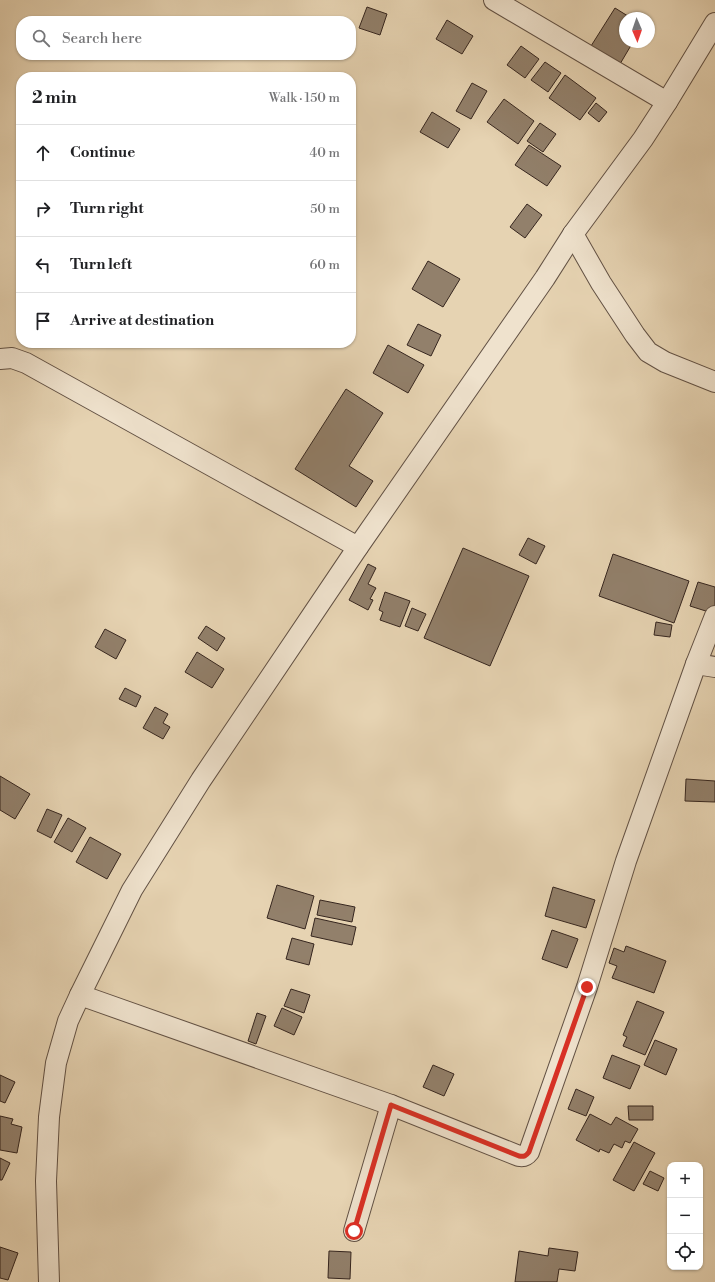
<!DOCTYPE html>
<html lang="en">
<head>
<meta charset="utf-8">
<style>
	:root { --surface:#fff; --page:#f6f6f6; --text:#202124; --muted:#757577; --line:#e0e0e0 }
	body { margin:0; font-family:"Libre Bodoni",serif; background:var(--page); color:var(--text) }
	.controls { position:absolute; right:12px; bottom:12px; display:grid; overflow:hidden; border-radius:8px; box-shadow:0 1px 3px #0004 }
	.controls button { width:36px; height:36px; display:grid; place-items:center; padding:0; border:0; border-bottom:1px solid var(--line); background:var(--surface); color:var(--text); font:20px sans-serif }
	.compass { position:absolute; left:619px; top:12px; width:36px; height:36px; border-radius:50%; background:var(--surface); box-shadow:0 1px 3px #0004; rotate:178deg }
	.stop { position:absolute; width:12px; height:12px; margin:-9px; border:3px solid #d93025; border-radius:50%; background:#fff }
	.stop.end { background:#d93025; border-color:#fff; box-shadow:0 1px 4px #0008 }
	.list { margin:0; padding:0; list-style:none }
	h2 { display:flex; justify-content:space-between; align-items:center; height:52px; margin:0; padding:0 16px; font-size:17px }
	h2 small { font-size:13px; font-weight:400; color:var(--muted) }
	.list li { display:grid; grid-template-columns:26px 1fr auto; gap:12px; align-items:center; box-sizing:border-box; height:56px; padding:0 16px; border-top:1px solid var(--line) }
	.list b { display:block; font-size:15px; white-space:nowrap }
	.list em { font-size:13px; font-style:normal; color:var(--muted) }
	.icon { flex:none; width:22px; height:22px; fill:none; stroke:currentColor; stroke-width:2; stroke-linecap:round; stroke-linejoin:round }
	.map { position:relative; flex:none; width:715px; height:1282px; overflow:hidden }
	.search { position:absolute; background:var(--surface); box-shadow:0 1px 3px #0004; left:16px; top:16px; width:340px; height:44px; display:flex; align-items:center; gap:10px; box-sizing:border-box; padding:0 14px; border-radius:16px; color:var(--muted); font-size:15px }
	.panel { position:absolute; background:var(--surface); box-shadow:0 1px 3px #0004; left:16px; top:72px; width:340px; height:276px; border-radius:16px }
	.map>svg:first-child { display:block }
	.building { fill:#92806b; stroke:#36261f }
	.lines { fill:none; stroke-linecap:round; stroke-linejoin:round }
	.minor-casing { stroke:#625144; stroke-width:22 }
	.minor { stroke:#efe2cd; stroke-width:20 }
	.route { stroke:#d93025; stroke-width:5 }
</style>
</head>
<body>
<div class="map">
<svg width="715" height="1282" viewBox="0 0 715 1282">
	<rect width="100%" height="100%" fill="#e6d3b2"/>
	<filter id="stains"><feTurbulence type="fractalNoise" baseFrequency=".005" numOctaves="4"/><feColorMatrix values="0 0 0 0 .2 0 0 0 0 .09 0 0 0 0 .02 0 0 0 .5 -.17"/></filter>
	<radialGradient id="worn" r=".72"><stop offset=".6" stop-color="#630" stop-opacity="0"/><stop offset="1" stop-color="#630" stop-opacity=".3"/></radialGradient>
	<g class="building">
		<polygon points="367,7 387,14 380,35 359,28"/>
		<polygon points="615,8 631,18 625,18 625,42 633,42 620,64 591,46"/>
		<polygon points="447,20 473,36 462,54 436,39"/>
		<polygon points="521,46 539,59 525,78 507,65"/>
		<polygon points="545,62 561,73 548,92 531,80"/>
		<polygon points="565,75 596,98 580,120 549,98"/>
		<polygon points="472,83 487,91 471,119 456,111"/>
		<polygon points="504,99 534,121 518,144 487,122"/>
		<polygon points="596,103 607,112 599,122 588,113"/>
		<polygon points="432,112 460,129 448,148 420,132"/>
		<polygon points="540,123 556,134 543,152 527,141"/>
		<polygon points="529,145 561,166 547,186 515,165"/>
		<polygon points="527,204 542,215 525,238 510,227"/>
		<polygon points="428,261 460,279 443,307 412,289"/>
		<polygon points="418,324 441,335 431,356 407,345"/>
		<polygon points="388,345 424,365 408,393 373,373"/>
		<polygon points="346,389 383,413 349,466 373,481 356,507 295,469"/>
		<polygon points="528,538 545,546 536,564 519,555"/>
		<polygon points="463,548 529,576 490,666 424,638"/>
		<polygon points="613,554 689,581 674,623 599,596"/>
		<polygon points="368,564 376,568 368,584 376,588 370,599 373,600 368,610 349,600"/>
		<polygon points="698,582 715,587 715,605 712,613 690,606"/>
		<polygon points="385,592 410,601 400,627 380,620 383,612 379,610"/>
		<polygon points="412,608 426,614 418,631 405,626"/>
		<polygon points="656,622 672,625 670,637 654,635"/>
		<polygon points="206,626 225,638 217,651 198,638"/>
		<polygon points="105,629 126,640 116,659 95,647"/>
		<polygon points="197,652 224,669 212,688 185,672"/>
		<polygon points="125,688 141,696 136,707 119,699"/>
		<polygon points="155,707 168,714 163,723 170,727 163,739 143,728"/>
		<polygon points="0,776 30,794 15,819 0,810"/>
		<polygon points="686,779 715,781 715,802 685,801"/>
		<polygon points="47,809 62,815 51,838 37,831"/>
		<polygon points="68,818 86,828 72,852 54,842"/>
		<polygon points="90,837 121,854 107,879 76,862"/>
		<polygon points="277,885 314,896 305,929 267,918"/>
		<polygon points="553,887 595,900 586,928 545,916"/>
		<polygon points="320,900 355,907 352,922 317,915"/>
		<polygon points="315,918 356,927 352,945 311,936"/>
		<polygon points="552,930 578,939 567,968 542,959"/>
		<polygon points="292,938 314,944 309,965 286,959"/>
		<polygon points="626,946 666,961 654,993 612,978 617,966 609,963 614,948 624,952"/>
		<polygon points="291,989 310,995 304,1013 284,1006"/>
		<polygon points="637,1001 664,1012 645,1055 623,1046 627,1037 623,1035"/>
		<polygon points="282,1008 302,1017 294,1035 274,1026"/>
		<polygon points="257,1013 266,1016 256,1044 248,1041"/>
		<polygon points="655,1040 677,1049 666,1075 644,1065"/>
		<polygon points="612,1055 640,1066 630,1089 603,1078"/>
		<polygon points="433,1065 454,1074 444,1096 423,1087"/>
		<polygon points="0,1075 15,1082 5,1103 0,1101"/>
		<polygon points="576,1089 594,1097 586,1116 568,1109"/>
		<polygon points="628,1106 653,1106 653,1120 629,1120"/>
		<polygon points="590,1114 611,1125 616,1117 638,1129 630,1143 625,1141 622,1148 614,1144 609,1153 600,1149 599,1152 576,1140"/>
		<polygon points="0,1116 13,1119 11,1124 22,1127 17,1153 0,1150"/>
		<polygon points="634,1142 655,1153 634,1191 613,1180"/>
		<polygon points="0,1158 10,1163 2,1180 0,1180"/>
		<polygon points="650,1171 664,1178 658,1191 643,1184"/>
		<polygon points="0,1247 18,1253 8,1280 0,1278"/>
		<polygon points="549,1248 578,1252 575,1271 559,1269 557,1282 515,1282 519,1251 548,1256"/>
		<polygon points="329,1251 351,1252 350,1279 328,1278"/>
	</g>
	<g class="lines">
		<g class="minor-casing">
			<g id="minor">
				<polyline points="494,0 667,102"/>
				<polyline points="573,234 601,283 635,335 648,352 665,362 715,382"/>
				<polyline points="0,359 12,358 26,363 358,547"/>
				<polyline points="696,664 715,667"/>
				<path d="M80,995L391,1105L519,1156C524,1157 526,1156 529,1152L587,987L626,861L696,664L715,616"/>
				<polyline points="354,1231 391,1105"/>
				<polyline points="49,1282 46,1181 49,1117 56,1063 68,1021 80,995 132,890 201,780 358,547 545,278 573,234 643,139 667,102 715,23"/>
			</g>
		</g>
		<use href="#minor" class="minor"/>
	</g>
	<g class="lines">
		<path class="route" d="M354,1231L391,1105L519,1156C524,1157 526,1156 529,1152L587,987"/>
	</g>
	<rect width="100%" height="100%" filter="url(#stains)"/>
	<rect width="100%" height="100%" fill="url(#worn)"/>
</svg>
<div class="controls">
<button>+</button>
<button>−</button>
<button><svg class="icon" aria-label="locate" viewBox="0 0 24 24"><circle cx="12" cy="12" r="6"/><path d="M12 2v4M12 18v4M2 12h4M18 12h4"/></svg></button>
</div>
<svg class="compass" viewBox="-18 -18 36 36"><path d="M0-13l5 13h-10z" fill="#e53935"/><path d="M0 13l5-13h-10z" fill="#757577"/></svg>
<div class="stop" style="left:354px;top:1231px"></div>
<div class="stop end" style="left:587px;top:987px"></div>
<div class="search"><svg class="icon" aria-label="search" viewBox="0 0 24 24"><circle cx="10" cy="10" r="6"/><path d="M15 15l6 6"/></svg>Search here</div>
<section class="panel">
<h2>2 min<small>Walk · 150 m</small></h2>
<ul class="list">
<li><svg class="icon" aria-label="ahead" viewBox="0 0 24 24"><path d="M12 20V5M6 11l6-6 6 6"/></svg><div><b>Continue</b></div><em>40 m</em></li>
<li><svg class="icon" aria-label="right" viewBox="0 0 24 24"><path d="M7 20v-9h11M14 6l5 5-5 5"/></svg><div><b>Turn right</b></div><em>50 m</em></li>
<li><svg class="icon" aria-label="left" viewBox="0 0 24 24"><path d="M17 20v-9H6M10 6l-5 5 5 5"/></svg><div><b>Turn left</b></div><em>60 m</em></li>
<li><svg class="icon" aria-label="arrive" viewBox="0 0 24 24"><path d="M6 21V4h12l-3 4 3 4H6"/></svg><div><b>Arrive at destination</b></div></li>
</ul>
</section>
</div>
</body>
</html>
